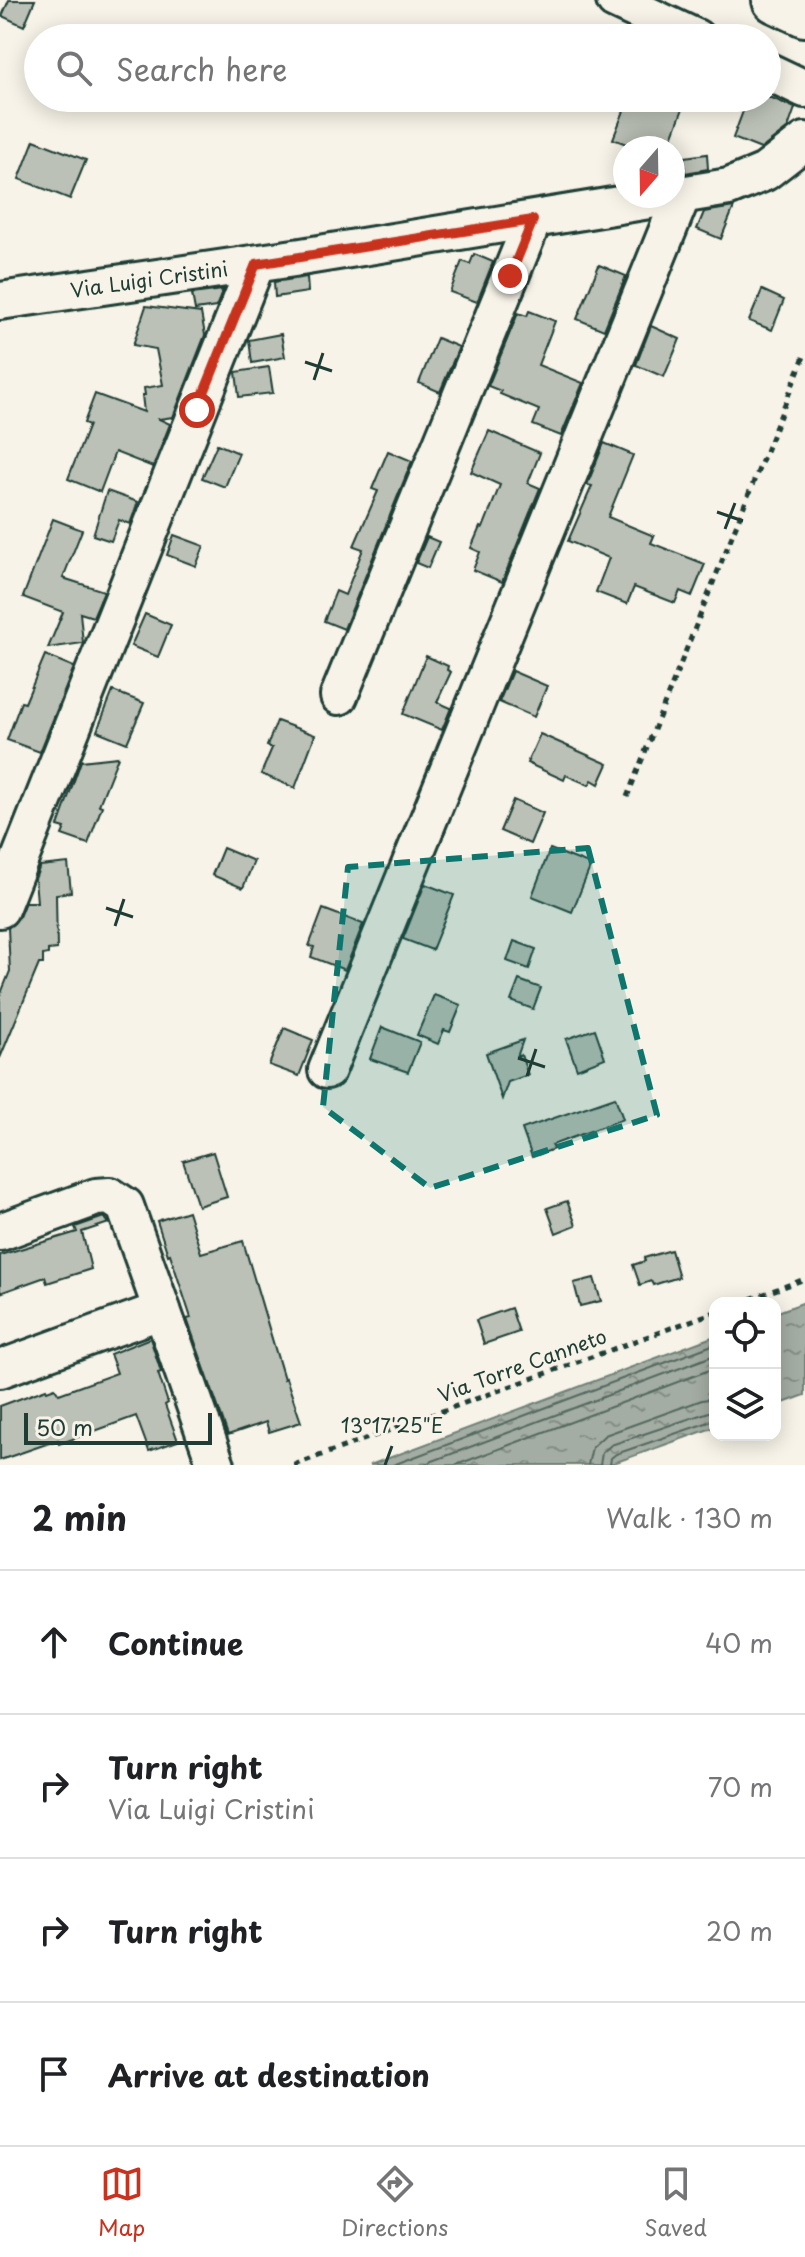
<!DOCTYPE html>
<html lang="en">
<head>
<meta charset="utf-8">
<style>
	:root { --surface:#fff; --page:#f2f2f2; --text:#202124; --muted:#757577; --line:#e0e0e0; --accent:#c8321e }
	body { margin:0; font-family:"Playpen Sans",sans-serif; background:var(--page); color:var(--text) }
	.controls { position:absolute; right:24px; bottom:24px; display:grid; overflow:hidden; border-radius:16px; box-shadow:0 4px 20px #0003 }
	.controls button { width:72px; height:72px; display:grid; place-items:center; padding:0; border:0; border-bottom:2px solid var(--line); background:var(--surface); color:var(--text); font:40px sans-serif }
	.compass { position:absolute; left:613px; top:136px; width:72px; height:72px; border-radius:50%; background:var(--surface); box-shadow:0 4px 20px #0003; rotate:200deg }
	.scale { position:absolute; left:24px; bottom:20px; width:188px; box-sizing:border-box; padding-left:8px; border:4px solid #1f3d34; border-top:0; font-size:22px; line-height:28px; white-space:nowrap; color:#1f3d34; -webkit-text-stroke:6px #f7f3e8; paint-order:stroke }
	.stop { position:absolute; width:24px; height:24px; margin:-18px; border:6px solid #c8321e; border-radius:50%; background:#fff }
	.stop.end { background:#c8321e; border-color:#fff; box-shadow:0 2px 8px #0008 }
	.list { margin:0; padding:0; list-style:none }
	h2 { display:flex; justify-content:space-between; align-items:center; height:104px; margin:0; padding:0 32px; font-size:34px }
	h2 small { font-size:26px; font-weight:400; color:var(--muted) }
	.list li { display:grid; grid-template-columns:52px 1fr auto; gap:24px; align-items:center; box-sizing:border-box; height:144px; padding:0 32px; border-top:2px solid var(--line) }
	.list b { display:block; font-size:30px; white-space:nowrap }
	.list p { margin:0; font-size:26px; white-space:nowrap; color:var(--muted) }
	.list em { font-size:26px; font-style:normal; color:var(--muted) }
	.icon { flex:none; width:44px; height:44px; fill:none; stroke:currentColor; stroke-width:2; stroke-linecap:round; stroke-linejoin:round }
	.map { position:relative; flex:none; width:805px; height:1465px; overflow:hidden }
	.search { position:absolute; background:var(--surface); box-shadow:0 4px 20px #0003; left:24px; right:24px; top:24px; height:88px; display:flex; align-items:center; gap:20px; box-sizing:border-box; padding:0 28px; border-radius:44px; color:var(--muted); font-size:30px }
	.sheet { height:680px; background:var(--surface) }
	nav { display:flex; justify-content:space-around; align-items:center; box-sizing:border-box; height:112px; border-top:2px solid var(--line); background:var(--surface); font-size:22px; color:var(--muted) }
	nav a { display:grid; justify-items:center; gap:4px }
	nav .on { color:var(--accent) }
	.map>svg:first-child { display:block }
	.water { fill:url(#water-ripples); stroke:#6f8077; stroke-width:2 }
	.lines { fill:none; stroke-linecap:round; stroke-linejoin:round }
	.shore { stroke:#546a60; stroke-width:2 }
	.building { fill:#bbc1b6; stroke:#1f3d34; stroke-width:2 }
	.minor-casing { stroke:#1f3d34; stroke-width:42 }
	.major-casing { stroke:#1f3d34; stroke-width:50 }
	.path { stroke:#1f3d34; stroke-width:5; stroke-dasharray:6 6; stroke-linecap:butt }
	.minor { stroke:#f7f3e8; stroke-width:36 }
	.major { stroke:#f7f3e8; stroke-width:44 }
	.route { stroke:#c8321e; stroke-width:10 }
	.marked { fill:#0f766e; fill-opacity:0.2; stroke:#0f766e; stroke-width:6; stroke-dasharray:16 10; stroke-linejoin:round }
	.ticks { fill:none; stroke:#1f3d34; stroke-width:3 }
	.labels { text-anchor:middle; dominant-baseline:central; stroke-width:6; stroke-linejoin:round; paint-order:stroke }
	.street-label { font-size:20px; fill:#1f3d34; stroke:#f7f3e8 }
	.ticks-label { font-size:20px; text-anchor:middle; fill:#1f3d34; stroke:#f7f3e8; stroke-width:6; stroke-linejoin:round; paint-order:stroke }
</style>
</head>
<body>
<div class="map">
<svg width="805" height="1465" viewBox="0 0 805 1465">
	<defs>
		<pattern id="water-ripples" width="26" height="14" patternUnits="userSpaceOnUse" patternTransform="scale(2)"><rect width="26" height="14" fill="#a4ada3"/><path d="M2 4q2-2 4 0t4 0M15 11q2-2 4 0t4 0" fill="none" stroke="#858e86"/></pattern>
	</defs>
	<rect width="100%" height="100%" fill="#f7f3e8"/>
	<filter id="ink" filterUnits="userSpaceOnUse"><feTurbulence type="fractalNoise" baseFrequency=".0125" numOctaves="2"/><feDisplacementMap in="SourceGraphic" scale="16" xChannelSelector="R" yChannelSelector="G"/><feConvolveMatrix kernelMatrix="1 2 1 2 8 2 1 2 1" color-interpolation-filters="sRGB"/></filter>
	<g filter="url(#ink)">
		<g class="water">
			<polygon points="805,1302 805,1395 775,1406 775,1313"/>
			<polygon points="715,1336 715,1427 608,1465 370,1465"/>
		</g>
		<g class="lines">
			<g class="shore">
				<polyline points="393,1465 715,1344"/>
				<polyline points="422,1465 715,1355"/>
				<polyline points="456,1465 715,1368"/>
				<polyline points="588,1465 592,1447 605,1435 702,1400 715,1398"/>
				<polyline points="600,1465 602,1453 611,1445 715,1410"/>
				<polyline points="610,1465 611,1458 616,1454 715,1420"/>
			</g>
		</g>
		<g class="building">
			<polygon points="9,0 35,0 24,26 2,16"/>
			<polygon points="629,98 687,98 668,148 637,148 613,139"/>
			<polygon points="748,98 772,98 795,108 788,128 761,149 733,138"/>
			<polygon points="34,140 86,160 70,199 19,179"/>
			<polygon points="707,154 708,169 685,173 684,157"/>
			<polygon points="734,207 721,239 697,229 704,212"/>
			<polygon points="474,254 493,262 477,302 450,292 462,261 470,264"/>
			<polygon points="599,265 626,276 604,330 577,319"/>
			<polygon points="307,277 308,292 275,297 274,282"/>
			<polygon points="223,290 216,307 195,310 192,294"/>
			<polygon points="762,290 784,300 772,330 749,321"/>
			<polygon points="146,306 201,313 205,335 173,417 159,419 170,424 153,467 115,452 100,492 68,479 89,425 84,423 95,394 144,412 142,395 145,395 144,388 163,385 156,349 133,345"/>
			<polygon points="529,311 555,321 538,365 583,383 561,436 533,425 539,410 500,394 501,391 488,386 518,313 527,316"/>
			<polygon points="651,326 680,339 664,377 636,365"/>
			<polygon points="281,334 285,357 252,363 249,340"/>
			<polygon points="437,338 459,347 440,392 419,383"/>
			<polygon points="269,367 273,393 239,397 236,372"/>
			<polygon points="489,431 540,453 528,483 540,488 502,582 473,570 480,552 471,548 480,527 483,528 500,485 471,472"/>
			<polygon points="604,443 633,455 608,517 654,536 651,543 705,564 692,596 680,591 675,603 634,587 627,604 596,592 609,558 568,541 592,486 587,485"/>
			<polygon points="217,444 239,453 225,487 202,478"/>
			<polygon points="388,451 412,461 344,629 324,621 336,591 345,595 363,549 354,546 378,491 372,489"/>
			<polygon points="107,491 138,502 130,524 119,520 111,541 93,535"/>
			<polygon points="53,519 82,530 63,578 104,591 93,617 80,613 83,643 48,648 63,612 23,597"/>
			<polygon points="174,535 204,546 196,566 167,555"/>
			<polygon points="427,537 439,542 428,568 416,563"/>
			<polygon points="145,614 171,625 158,657 131,646"/>
			<polygon points="45,655 74,667 40,752 7,740 21,702 25,703"/>
			<polygon points="426,656 448,666 447,670 451,672 437,702 451,708 442,730 403,714"/>
			<polygon points="512,671 547,686 534,717 499,702"/>
			<polygon points="113,691 144,703 127,743 97,731"/>
			<polygon points="277,721 315,735 295,788 261,774 272,748 267,746"/>
			<polygon points="540,734 608,764 599,784 592,780 589,785 566,775 564,780 527,763"/>
			<polygon points="118,757 99,805 102,806 88,844 62,835 65,828 58,826 81,761"/>
			<polygon points="513,800 543,813 530,844 500,831"/>
			<polygon points="223,848 254,861 243,888 212,875"/>
			<polygon points="550,849 591,865 572,912 532,896"/>
			<polygon points="68,863 71,892 56,894 57,949 48,950 48,954 43,955 43,964 39,964 0,1058 0,996 10,971 8,928 19,917 25,902 37,902 35,879 40,866"/>
			<polygon points="425,884 454,895 432,950 403,939"/>
			<polygon points="323,909 363,924 345,970 311,957 314,947 309,946"/>
			<polygon points="514,941 536,949 529,969 507,961"/>
			<polygon points="519,980 541,988 533,1009 511,1001"/>
			<polygon points="434,995 461,1005 450,1032 444,1030 438,1044 417,1035"/>
			<polygon points="382,1027 420,1042 408,1072 370,1059"/>
			<polygon points="284,1028 313,1040 299,1076 269,1065"/>
			<polygon points="595,1029 605,1058 577,1069 566,1039"/>
			<polygon points="523,1040 517,1057 521,1055 528,1075 508,1082 502,1099 486,1053"/>
			<polygon points="615,1097 623,1119 552,1145 554,1149 532,1157 522,1129"/>
			<polygon points="213,1152 227,1197 198,1206 183,1161"/>
			<polygon points="567,1201 576,1225 556,1233 547,1208"/>
			<polygon points="188,1211 201,1253 243,1241 284,1379 286,1378 301,1422 269,1432 266,1422 228,1435 187,1319 191,1318 170,1254 168,1255 157,1221"/>
			<polygon points="104,1217 109,1223 82,1232 91,1269 47,1283 45,1277 0,1293 0,1255 77,1232 75,1227"/>
			<polygon points="671,1250 679,1277 653,1285 651,1281 640,1285 633,1265 645,1261 644,1258"/>
			<polygon points="594,1278 601,1301 580,1306 574,1283"/>
			<polygon points="511,1308 519,1332 484,1344 476,1320"/>
			<polygon points="150,1338 161,1372 158,1373 168,1403 165,1405 178,1441 149,1451 136,1416 59,1444 58,1440 0,1460 0,1406 46,1389 47,1391 55,1388 59,1394 117,1373 110,1354"/>
		</g>
		<g class="lines">
			<g class="minor-casing">
				<g id="minor">
					<polyline points="615,0 696,38"/>
					<polyline points="767,71 805,89"/>
					<polyline points="0,301 301,257 729,187 765,172 805,141"/>
					<polyline points="339,696 533,220"/>
					<polyline points="0,909 256,264"/>
					<polyline points="327,1070 682,195"/>
					<polyline points="0,1232 96,1197 110,1196 125,1206 162,1310"/>
					<polyline points="0,1369 162,1310 216,1465"/>
				</g>
			</g>
			<g class="major-casing">
				<polyline id="major" points="775,0 805,14"/>
			</g>
			<g class="path">
				<polyline points="627,797 805,354"/>
				<polyline points="739,1303 805,1279"/>
				<polyline points="294,1465 715,1312"/>
			</g>
			<use href="#minor" class="minor"/>
			<use href="#major" class="major"/>
		</g>
	</g>
	<g class="lines" filter="url(#ink)">
		<polyline class="route" points="197,410 256,264 533,220 510,276"/>
	</g>
	<path class="marked" d="M588,848L657,1115L430,1188L323,1107L348,867Z"/>
	<path class="ticks" d="M305,362L332,371M314,380L323,353M717,512L743,521M725,529L735,503M106,908L133,917M115,926L124,899M518,1058L545,1067M527,1076L536,1049M385,1465L392,1446"/>
	<g class="labels">
		<g class="street-label">
			<text transform="translate(149 279) rotate(-8)">Via Luigi Cristini</text>
			<text transform="translate(522 1365) rotate(-20)">Via Torre Canneto</text>
		</g>
	</g>
	<g class="ticks-label">
		<text x="392" y="1433">13°17'25"E</text>
	</g>
</svg>
<div class="controls">
<button><svg class="icon" aria-label="locate" viewBox="0 0 24 24"><circle cx="12" cy="12" r="6"/><path d="M12 2v4M12 18v4M2 12h4M18 12h4"/></svg></button>
<button><svg class="icon" aria-label="layers" viewBox="0 0 24 24"><path d="M12 4l9 5-9 5-9-5zM3 14l9 5 9-5"/></svg></button>
</div>
<svg class="compass" viewBox="-18 -18 36 36"><path d="M0-13l5 13h-10z" fill="#e53935"/><path d="M0 13l5-13h-10z" fill="#757577"/></svg>
<div class="scale">50 m</div>
<div class="stop" style="left:197px;top:410px"></div>
<div class="stop end" style="left:510px;top:276px"></div>
<div class="search"><svg class="icon" aria-label="search" viewBox="0 0 24 24"><circle cx="10" cy="10" r="6"/><path d="M15 15l6 6"/></svg>Search here</div>
</div>
<section class="sheet">
<h2>2 min<small>Walk · 130 m</small></h2>
<ul class="list">
<li><svg class="icon" aria-label="ahead" viewBox="0 0 24 24"><path d="M12 20V5M6 11l6-6 6 6"/></svg><div><b>Continue</b></div><em>40 m</em></li>
<li><svg class="icon" aria-label="right" viewBox="0 0 24 24"><path d="M7 20v-9h11M14 6l5 5-5 5"/></svg><div><b>Turn right</b><p>Via Luigi Cristini</p></div><em>70 m</em></li>
<li><svg class="icon" aria-label="right" viewBox="0 0 24 24"><path d="M7 20v-9h11M14 6l5 5-5 5"/></svg><div><b>Turn right</b></div><em>20 m</em></li>
<li><svg class="icon" aria-label="arrive" viewBox="0 0 24 24"><path d="M6 21V4h12l-3 4 3 4H6"/></svg><div><b>Arrive at destination</b></div></li>
</ul>
</section>
<nav>
<a class="on"><svg class="icon" aria-label="map" viewBox="0 0 24 24"><path d="M3 6l6-2 6 2 6-2v14l-6 2-6-2-6 2zM9 4v14M15 6v14"/></svg>Map</a>
<a><svg class="icon" aria-label="directions" viewBox="0 0 24 24"><path d="M12 3l9 9-9 9-9-9zM9 14v-3h6M13 9l2 2-2 2"/></svg>Directions</a>
<a><svg class="icon" aria-label="saved" viewBox="0 0 24 24"><path d="M7 4h10v16l-5-4-5 4z"/></svg>Saved</a>
</nav>
</body>
</html>
